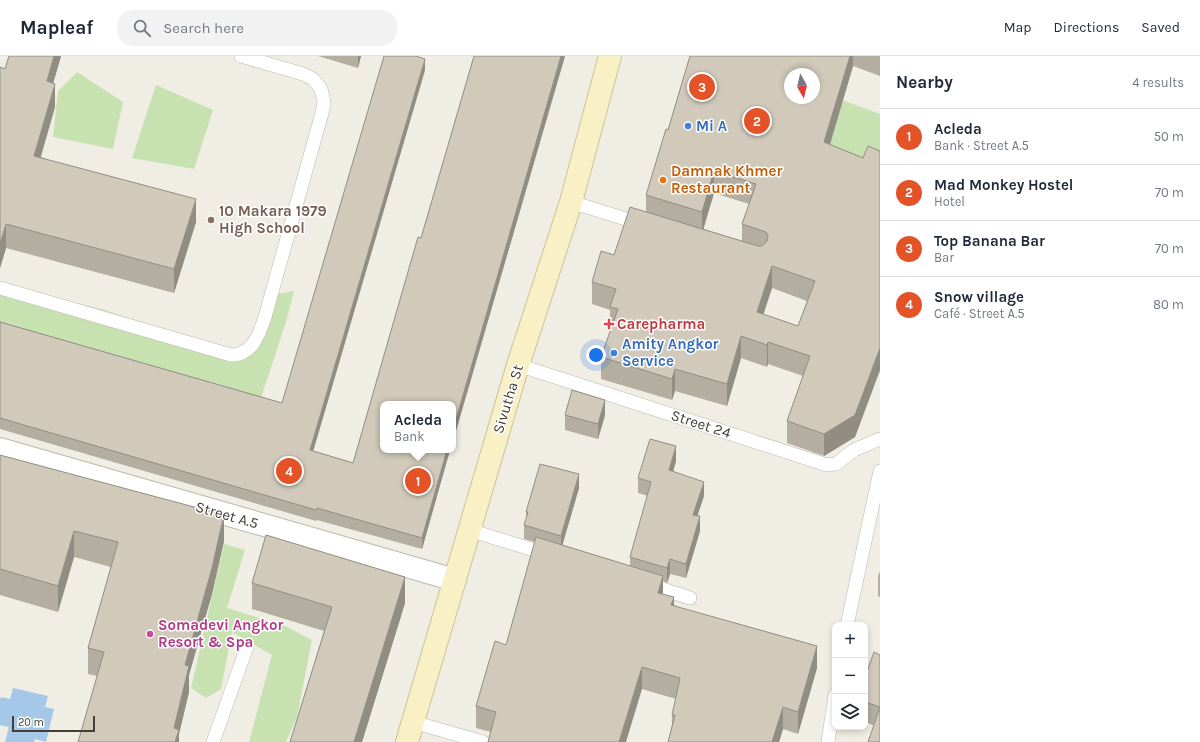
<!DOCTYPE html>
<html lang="en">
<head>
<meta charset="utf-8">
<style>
	:root { --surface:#fff; --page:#f2f2f3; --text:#1f2937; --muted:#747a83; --line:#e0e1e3; --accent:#e45228 }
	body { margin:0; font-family:Karla,sans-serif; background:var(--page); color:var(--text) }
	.controls { position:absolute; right:12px; bottom:12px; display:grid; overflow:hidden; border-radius:8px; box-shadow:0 2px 6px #0003 }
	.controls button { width:36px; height:36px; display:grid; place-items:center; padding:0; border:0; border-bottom:1px solid var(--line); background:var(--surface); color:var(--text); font:20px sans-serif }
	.compass { position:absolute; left:784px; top:12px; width:36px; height:36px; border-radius:50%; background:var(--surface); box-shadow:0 2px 6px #0003; rotate:172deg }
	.scale { position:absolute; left:12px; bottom:10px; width:83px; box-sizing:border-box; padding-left:4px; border:2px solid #423e35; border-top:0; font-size:11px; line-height:14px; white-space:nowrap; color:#423e35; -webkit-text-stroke:3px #fff; paint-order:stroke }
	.you { position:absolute; left:596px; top:299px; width:14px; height:14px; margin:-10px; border:3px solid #fff; border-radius:50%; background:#1a73e8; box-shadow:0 0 0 6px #1a73e833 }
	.badge { display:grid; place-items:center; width:26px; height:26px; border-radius:50%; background:var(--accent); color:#fff; font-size:13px; font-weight:700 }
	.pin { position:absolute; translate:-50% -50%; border:2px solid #fff; box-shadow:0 1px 4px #0006 }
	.popup { position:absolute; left:380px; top:345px; width:76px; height:52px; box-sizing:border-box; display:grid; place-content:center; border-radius:8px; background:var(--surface); filter:drop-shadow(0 1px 3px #0005); font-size:13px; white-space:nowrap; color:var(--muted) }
	.popup b { font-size:15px; color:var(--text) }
	.popup::after { content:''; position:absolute; left:50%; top:100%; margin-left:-8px; border:8px solid transparent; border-top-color:var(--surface) }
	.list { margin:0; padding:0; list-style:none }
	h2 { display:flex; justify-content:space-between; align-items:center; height:52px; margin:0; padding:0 16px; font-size:17px }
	h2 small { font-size:13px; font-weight:400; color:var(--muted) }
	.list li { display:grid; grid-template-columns:26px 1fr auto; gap:12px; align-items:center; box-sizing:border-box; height:56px; padding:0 16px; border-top:1px solid var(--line) }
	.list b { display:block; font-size:15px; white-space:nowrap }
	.list p { margin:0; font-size:13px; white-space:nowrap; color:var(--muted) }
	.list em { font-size:13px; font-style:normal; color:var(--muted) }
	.icon { flex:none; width:22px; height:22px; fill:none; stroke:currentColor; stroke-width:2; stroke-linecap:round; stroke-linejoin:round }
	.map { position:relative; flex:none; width:880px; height:686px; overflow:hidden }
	header { display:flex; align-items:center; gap:24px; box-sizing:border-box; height:56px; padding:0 20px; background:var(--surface); border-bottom:1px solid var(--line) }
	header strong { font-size:19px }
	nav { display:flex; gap:22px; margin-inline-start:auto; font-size:14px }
	.search { width:280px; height:36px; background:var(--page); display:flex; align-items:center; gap:10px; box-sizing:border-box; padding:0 14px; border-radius:16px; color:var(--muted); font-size:15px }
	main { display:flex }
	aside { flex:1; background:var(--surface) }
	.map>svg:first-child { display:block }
	.green { fill:#c7e1b1 }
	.water { fill:#a6c8e8 }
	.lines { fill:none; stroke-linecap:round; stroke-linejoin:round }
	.service-casing { stroke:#bdb8ab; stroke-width:14 }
	.minor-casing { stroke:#bdb8ab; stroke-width:24 }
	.secondary-casing { stroke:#ccc298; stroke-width:24 }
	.service { stroke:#fff; stroke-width:13 }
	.minor { stroke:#fff; stroke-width:22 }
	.secondary { stroke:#f9f0c6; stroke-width:22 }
	.wall { fill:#b4aea1; fill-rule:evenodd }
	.shaded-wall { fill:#928d83 }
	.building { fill:#d1cabb; stroke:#928d83; fill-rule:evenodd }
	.shop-dot { fill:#3f7fe0; stroke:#fff; stroke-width:1.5 }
	.food-dot { fill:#e8710a; stroke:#fff; stroke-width:1.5 }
	.education-dot { fill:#8d6e63; stroke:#fff; stroke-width:1.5 }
	.health-dot { fill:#e0444e; stroke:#fff; stroke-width:1.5 }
	.hotel-dot { fill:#d1479c; stroke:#fff; stroke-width:1.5 }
	.labels { text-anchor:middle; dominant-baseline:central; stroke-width:3; stroke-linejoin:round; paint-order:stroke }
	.shop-label { font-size:15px; font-weight:bold; fill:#366cbe; stroke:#fff; text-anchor:start }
	.food-label { font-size:15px; font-weight:bold; fill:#c56008; stroke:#fff; text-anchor:start }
	.education-label { font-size:15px; font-weight:bold; fill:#785e54; stroke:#fff; text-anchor:start }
	.health-label { font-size:15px; font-weight:bold; fill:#be3a42; stroke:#fff; text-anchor:start }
	.street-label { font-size:15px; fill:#423e35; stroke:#fff }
	.hotel-label { font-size:15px; font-weight:bold; fill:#b23c85; stroke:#fff; text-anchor:start }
</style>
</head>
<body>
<header>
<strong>Mapleaf</strong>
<div class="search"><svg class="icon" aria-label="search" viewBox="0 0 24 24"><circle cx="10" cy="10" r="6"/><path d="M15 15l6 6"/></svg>Search here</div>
<nav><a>Map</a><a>Directions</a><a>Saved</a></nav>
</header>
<main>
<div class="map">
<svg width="880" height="686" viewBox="0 0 880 686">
	<rect width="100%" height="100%" fill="#f0ede4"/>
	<g class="green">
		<polygon points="77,16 123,46 113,93 53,81 58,35"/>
		<polygon points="156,29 213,54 194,113 132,102"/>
		<polygon points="842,44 880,58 880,129 767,102"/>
		<polygon points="0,229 105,254 222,297 258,291 277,238 294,235 286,266 261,342 0,271"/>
		<polygon points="224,488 245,494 227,552 285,570 312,584 297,661 286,686 249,686 272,599 232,576 221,633 206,642 191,632"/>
	</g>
	<polygon class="water" points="13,632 48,640 45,651 54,653 46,686 35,683 34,686 5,686 9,671 0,669 0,644 1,641 10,643"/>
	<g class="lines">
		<g class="service-casing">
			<g id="service">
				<polyline points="571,146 642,168"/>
				<path d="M0,232L231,299C253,299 259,278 265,261L322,57L324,46L321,33L313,23L303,18L241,0"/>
				<polyline points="518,309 827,409 836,408 854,394 880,383"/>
				<polyline points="469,474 550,499"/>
				<polyline points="647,528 690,542"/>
				<polyline points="847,569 880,415"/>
				<polyline points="413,666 483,686"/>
				<polyline points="213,686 247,591"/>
				<polyline points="828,686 835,639"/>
			</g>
		</g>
		<g class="minor-casing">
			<polyline id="minor" points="0,393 455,524"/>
		</g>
		<g class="secondary-casing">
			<polyline id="secondary" points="407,686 518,309 571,146 610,0"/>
		</g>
		<use href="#service" class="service"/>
		<use href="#minor" class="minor"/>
		<use href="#secondary" class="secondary"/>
	</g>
	<g class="wall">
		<polygon points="9,0 61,0 53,27 55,51 41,101 196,166 174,237 6,192 0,212 0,11 5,13"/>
		<polygon points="318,0 361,0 358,12"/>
		<polygon points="474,0 565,0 453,385 453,348 383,394 450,394 422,493 317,464 316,465 0,373 0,266 282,347 425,14 313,395 353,407 421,182"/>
		<path d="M690,0H880V20L853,10L830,89L863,102L880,95V314L855,381L824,400L787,387V365L803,320L768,308L767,311L741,302L727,350L675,335L672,344L601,323V301L611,273H610V254L592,248V226L614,199L646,155V139L668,74ZM714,137L749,148L742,168V185L703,173ZM772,232L807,245L798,270L763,258Z"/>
		<polygon points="565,359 605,359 598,383 565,374"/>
		<polygon points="0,399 224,485 212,538 189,619 189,636 179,678 179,686 97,620 88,618 88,592 111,511 74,501 58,556 0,539"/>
		<polygon points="676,405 673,416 704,440 697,460 700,475 686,522 670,518 667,527 663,525 663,538 674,549 817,612 798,678 783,673 779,686 668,686 672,671 672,659 676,643 642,633 491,676 476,672 476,650 506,589 535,486 524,483 524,469 526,463 526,456 579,432 562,489 630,510 630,501 648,440 638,437 638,422"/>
		<polygon points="880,515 880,541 878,540 878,520"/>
		<polygon points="252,527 405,547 362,686 290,686 324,575 252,553"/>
		<polygon points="880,599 880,686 873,669 865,666 865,621"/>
	</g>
	<g class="shaded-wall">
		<polygon points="54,0 61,0 47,49 47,25"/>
		<polygon points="358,0 361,0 358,12"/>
		<polygon points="561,0 565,0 453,385 453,374"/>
		<polygon points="850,0 853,0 853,10 824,108 824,86"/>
		<polygon points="425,3 425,14 310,406 310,394"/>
		<polygon points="55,28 55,51 34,123 34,100"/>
		<polygon points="714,115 714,137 702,178 702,156"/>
		<polygon points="196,143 196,166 174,237 174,213"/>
		<polygon points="6,168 6,192 0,212 0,188"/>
		<polygon points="772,210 772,232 757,278 757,256"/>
		<polygon points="741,280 741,302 727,350 727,328"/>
		<polygon points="768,286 768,308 767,311 767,289"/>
		<polygon points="880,292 880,314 855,381 824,400 824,378"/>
		<polygon points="675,313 675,335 672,344 672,323"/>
		<polygon points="605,344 605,359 598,383 598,368"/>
		<polygon points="676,390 676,405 669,429 669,414"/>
		<polygon points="447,394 450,394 422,493 422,482"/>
		<polygon points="579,418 579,432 561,494 561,480"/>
		<polygon points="704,426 704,440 693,473 693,459"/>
		<polygon points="224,459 224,485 212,538 189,619 189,636 179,678 179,686 174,686 174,672 185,609"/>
		<polygon points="700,460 700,475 686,522 686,508"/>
		<polygon points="74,475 74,501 58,556 58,530"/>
		<polygon points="670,503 670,518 667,527 667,512"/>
		<polygon points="663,520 663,542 658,537"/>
		<polygon points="405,521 405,547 362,686 354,686"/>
		<polygon points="674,541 674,563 671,549"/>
		<polygon points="817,590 817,612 798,678 798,656"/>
		<polygon points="642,611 642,633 626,686 619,686"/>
		<polygon points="783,651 783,673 779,686 772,686"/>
	</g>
	<g class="building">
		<polygon points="9,0 54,0 47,25 55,28 34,100 196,143 174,213 6,168 0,188 0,11 5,13"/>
		<polygon points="384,0 416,0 425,3 310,394 353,407 418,181 421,182 474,0 561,0 453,374 453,348 383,348 383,394 447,394 422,482 317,452 316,454 0,362 0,266 282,347"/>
		<path d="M690,0H850L824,86L863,102L868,90L880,95V292L855,359L824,378L787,365L810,300L768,286L767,289L741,280L727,328L675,313L672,323L601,301L618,253L610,251L616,233L592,226L601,195L614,199L630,151L758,190H762L767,185L768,180L766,176L742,168L756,128L714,115L702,156L646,139L666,73L668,74ZM790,18H814V42H790ZM772,210L815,225L798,270L757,256Z"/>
		<polygon points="572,334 605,344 598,368 565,359"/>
		<polygon points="650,383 676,390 669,414 704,426 693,459 700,460 686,508 670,503 667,512 630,501 651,426 638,422"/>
		<polygon points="0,399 224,459 212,512 185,609 189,610 174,672 179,674 175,686 78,686 104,596 88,592 118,486 74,475 58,530 0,513"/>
		<polygon points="540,408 579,418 561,480 524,469 528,456 526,456"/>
		<polygon points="266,479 405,521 354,686 290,686 332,551 252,527"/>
		<polygon points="536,481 663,520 658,537 674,541 671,549 817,590 798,656 783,651 772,686 668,686 675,659 672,659 680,622 642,611 619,686 488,686 496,656 476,650 495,585 506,589"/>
		<polygon points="874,596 880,599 880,686 868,686 880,651 865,646 865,621"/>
	</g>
	<g class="shop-dot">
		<circle cx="688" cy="70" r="4"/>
		<circle cx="614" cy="297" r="4"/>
	</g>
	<circle class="food-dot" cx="663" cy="124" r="4"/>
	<circle class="education-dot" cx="211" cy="164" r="4"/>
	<path class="health-dot" d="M607 262h4v4h4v4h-4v4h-4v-4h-4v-4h4z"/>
	<circle class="hotel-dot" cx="150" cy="578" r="4"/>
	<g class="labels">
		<g class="shop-label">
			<text x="696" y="70">Mi A</text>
			<text x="622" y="288">Amity Angkor<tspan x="622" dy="17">Service</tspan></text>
		</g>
		<g class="food-label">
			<text x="671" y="115">Damnak Khmer<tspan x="671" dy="17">Restaurant</tspan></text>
		</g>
		<g class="education-label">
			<text x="219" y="155">10 Makara 1979<tspan x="219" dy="17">High School</tspan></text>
		</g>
		<g class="health-label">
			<text x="617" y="268">Carepharma</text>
		</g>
		<g class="street-label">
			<text transform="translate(508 343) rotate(-73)">Sivutha St</text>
			<text transform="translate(701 368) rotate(18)">Street 24</text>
			<text transform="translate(227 459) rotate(16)">Street A.5</text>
		</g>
		<g class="hotel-label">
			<text x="158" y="569">Somadevi Angkor<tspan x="158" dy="17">Resort &amp; Spa</tspan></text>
		</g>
	</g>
</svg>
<div class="controls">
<button>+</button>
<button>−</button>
<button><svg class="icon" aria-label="layers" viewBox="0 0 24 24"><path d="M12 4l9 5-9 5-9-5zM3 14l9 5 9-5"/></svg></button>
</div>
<svg class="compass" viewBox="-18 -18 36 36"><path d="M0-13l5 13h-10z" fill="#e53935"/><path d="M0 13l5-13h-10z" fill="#747a83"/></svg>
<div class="scale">20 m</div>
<div class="you"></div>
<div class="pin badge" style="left:418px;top:425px">1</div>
<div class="popup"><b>Acleda</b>Bank</div>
<div class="pin badge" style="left:757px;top:65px">2</div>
<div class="pin badge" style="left:702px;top:31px">3</div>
<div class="pin badge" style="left:289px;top:415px">4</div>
</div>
<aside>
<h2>Nearby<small>4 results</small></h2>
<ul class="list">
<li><span class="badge">1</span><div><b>Acleda</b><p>Bank · Street A.5</p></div><em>50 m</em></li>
<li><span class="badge">2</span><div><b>Mad Monkey Hostel</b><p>Hotel</p></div><em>70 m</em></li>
<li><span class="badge">3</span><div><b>Top Banana Bar</b><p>Bar</p></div><em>70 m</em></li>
<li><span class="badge">4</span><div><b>Snow village</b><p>Café · Street A.5</p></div><em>80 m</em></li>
</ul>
</aside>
</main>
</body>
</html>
